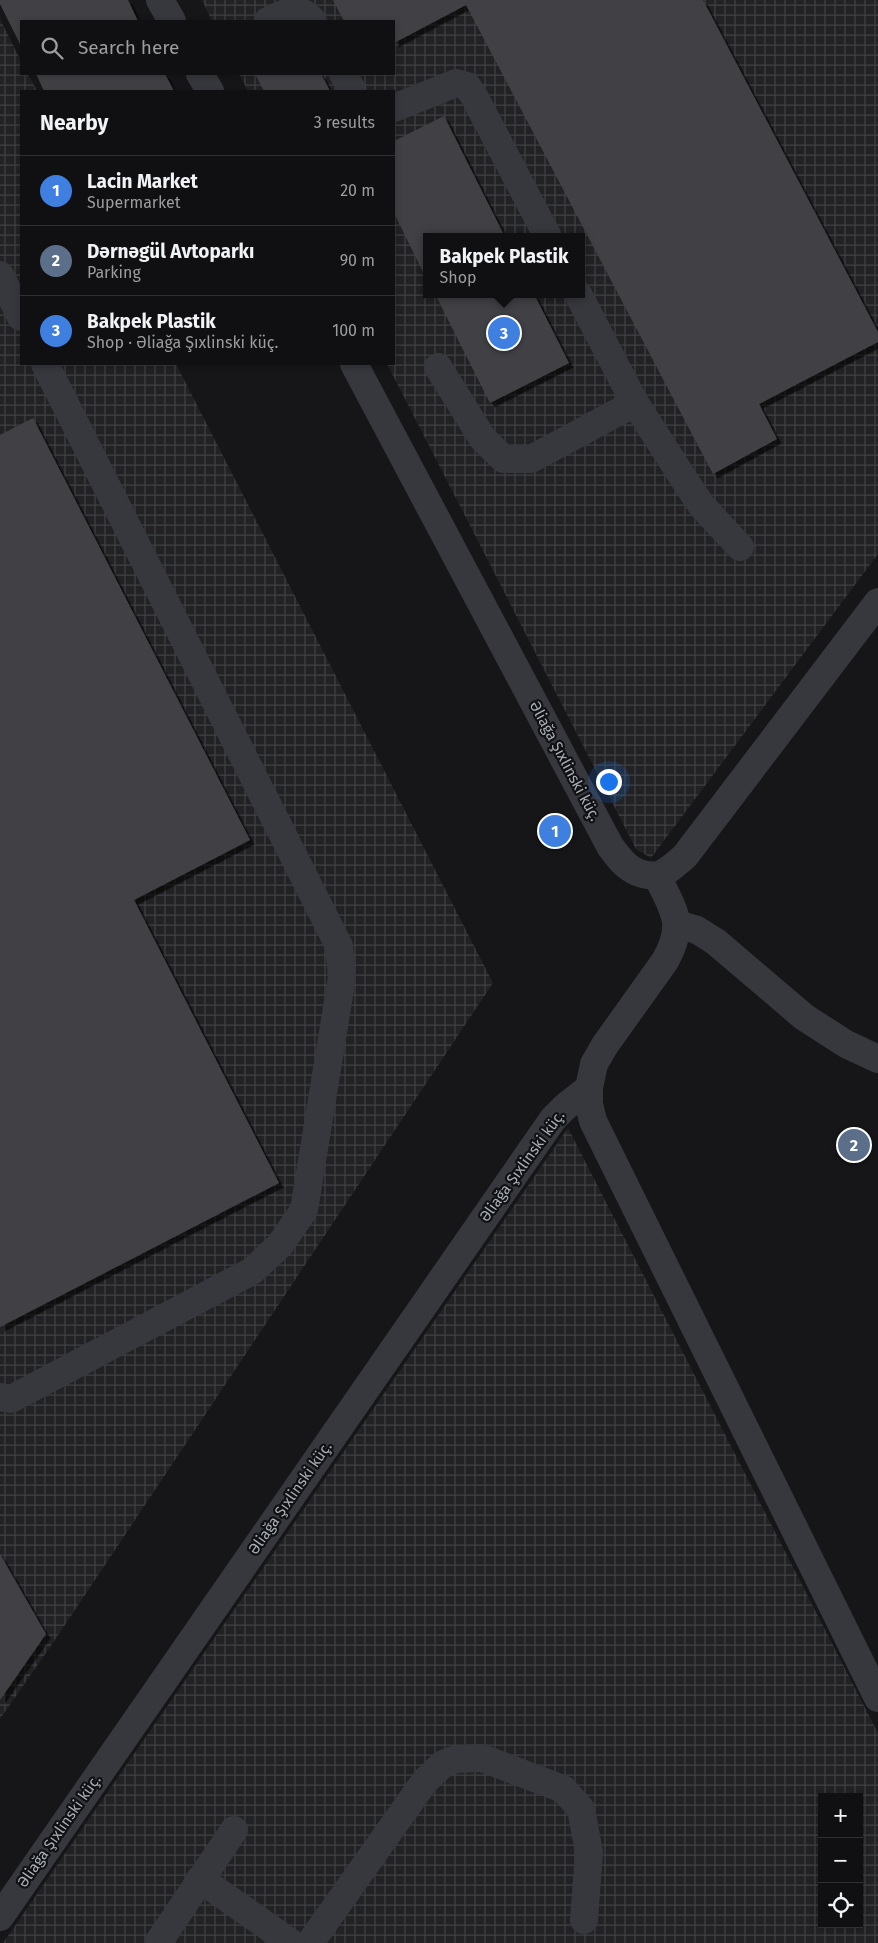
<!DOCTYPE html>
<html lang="en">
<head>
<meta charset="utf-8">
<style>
	:root { --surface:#101012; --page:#19191b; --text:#f1f3f6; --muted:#9c9d9f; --line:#303032; --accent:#ff9c27 }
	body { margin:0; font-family:"Fira Sans",sans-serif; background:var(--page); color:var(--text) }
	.controls { position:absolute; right:15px; bottom:15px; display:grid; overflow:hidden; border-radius:0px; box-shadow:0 2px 8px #0003 }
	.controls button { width:45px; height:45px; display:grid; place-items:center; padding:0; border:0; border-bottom:1px solid var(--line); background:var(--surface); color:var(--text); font:25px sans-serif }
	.you { position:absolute; left:608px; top:781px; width:18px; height:18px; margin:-12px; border:4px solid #fff; border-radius:50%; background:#1a73e8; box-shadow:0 0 0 8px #1a73e833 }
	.badge { display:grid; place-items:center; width:32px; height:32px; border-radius:50%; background:var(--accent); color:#fff; font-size:16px; font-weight:700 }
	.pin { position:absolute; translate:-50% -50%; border:2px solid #fff; box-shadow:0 1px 5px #0006 }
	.popup { position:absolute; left:423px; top:233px; width:162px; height:65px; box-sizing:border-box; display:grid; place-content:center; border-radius:0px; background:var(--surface); filter:drop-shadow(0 1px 4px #0005); font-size:16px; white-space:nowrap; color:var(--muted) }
	.popup b { font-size:19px; color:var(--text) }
	.popup::after { content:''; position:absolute; left:50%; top:100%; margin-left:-10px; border:10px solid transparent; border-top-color:var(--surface) }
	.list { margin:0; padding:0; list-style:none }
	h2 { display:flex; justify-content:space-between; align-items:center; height:65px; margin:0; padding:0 20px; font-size:21px }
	h2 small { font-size:16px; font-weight:400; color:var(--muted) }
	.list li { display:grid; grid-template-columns:32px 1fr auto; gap:15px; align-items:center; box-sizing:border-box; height:70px; padding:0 20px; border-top:1px solid var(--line) }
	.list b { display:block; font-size:19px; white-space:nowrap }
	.list p { margin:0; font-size:16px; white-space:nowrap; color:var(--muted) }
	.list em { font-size:16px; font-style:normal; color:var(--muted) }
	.icon { flex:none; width:28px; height:28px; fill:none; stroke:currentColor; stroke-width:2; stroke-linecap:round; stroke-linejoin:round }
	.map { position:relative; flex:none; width:878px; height:1943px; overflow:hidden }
	.search { position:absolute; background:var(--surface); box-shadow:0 2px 8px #0003; left:20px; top:20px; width:375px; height:55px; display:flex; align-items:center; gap:12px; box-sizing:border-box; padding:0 18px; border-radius:0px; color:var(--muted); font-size:19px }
	.panel { position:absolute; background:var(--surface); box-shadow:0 2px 8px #0003; left:20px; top:90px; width:375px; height:275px; border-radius:0px }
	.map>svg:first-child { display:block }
	.industrial { fill:url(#industrial-grid); fill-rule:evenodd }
	.building { fill:#404145; filter:url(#shadow) }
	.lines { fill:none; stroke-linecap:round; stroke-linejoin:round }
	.minor { stroke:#36383d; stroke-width:28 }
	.labels { text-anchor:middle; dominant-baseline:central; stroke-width:4.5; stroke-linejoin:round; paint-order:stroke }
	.street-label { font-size:15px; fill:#a7afb9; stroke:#111113 }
</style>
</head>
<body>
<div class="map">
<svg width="878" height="1943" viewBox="0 0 878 1943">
	<defs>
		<pattern id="industrial-grid" width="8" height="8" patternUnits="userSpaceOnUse" patternTransform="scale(1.25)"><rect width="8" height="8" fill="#222225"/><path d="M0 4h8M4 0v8" fill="none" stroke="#3f4043"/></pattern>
		<filter id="shadow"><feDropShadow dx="4.5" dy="4.5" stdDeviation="0" flood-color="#0009"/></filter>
	</defs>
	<rect width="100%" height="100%" fill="#161618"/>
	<g class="industrial">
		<path d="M202,0H878V554L651,858L636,849L387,364H394V91H248L239,74H394V21H212ZM426,237H582V294H426Z"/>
		<polygon points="0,19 21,61 21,74 28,74 37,91 21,91 21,364 176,364 493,983 59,1634 0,1719"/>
		<path d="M568,1128L878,1733V1943H3ZM822,1797H859V1924H822Z"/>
	</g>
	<g class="building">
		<polygon points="0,0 128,0 138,21 21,21 21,46 0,4"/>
		<polygon points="333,0 703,0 878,332 878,342 759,404 777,439 713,474 466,5 394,43 394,21 344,21"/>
		<polygon points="36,74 165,74 174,91 44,91"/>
		<polygon points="255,74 321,74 330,91 264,91"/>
		<polygon points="444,116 505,237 426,237 426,278 394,213 394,141"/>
		<polygon points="435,294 534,294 569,363 490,403"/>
		<polygon points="33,418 250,840 134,900 279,1183 0,1327 0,435"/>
		<polygon points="0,1554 46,1634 0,1700"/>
	</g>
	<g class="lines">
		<g class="minor">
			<polyline points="160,0 172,21"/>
			<path d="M268,21C286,13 297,3 313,21"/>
			<polyline points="200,74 210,91"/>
			<polyline points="343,74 353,91"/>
			<polyline points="394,108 456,83 467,86 474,96 548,237"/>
			<polyline points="0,275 21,317"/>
			<polyline points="578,294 635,403 687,484 702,506 740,547"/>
			<path d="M354,364L610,846C620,860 629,872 647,875C651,875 655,876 659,875C669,871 677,863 685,856L878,602"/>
			<polyline points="438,367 483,439 504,459 531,459 635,403"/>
			<path d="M657,876C674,911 686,924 665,961L605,1045L594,1064L589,1088V1104L593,1121L878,1698"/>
			<polyline points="677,924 697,930 716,942 804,1017 846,1044 878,1059"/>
			<polyline points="0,1397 11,1399 252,1271 280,1245 304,1210 342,977 339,946 45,364"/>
			<polyline points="200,1879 291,1943"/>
			<polyline points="0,1917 553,1119 566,1106 589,1088"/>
			<polyline points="158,1943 234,1830"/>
			<polyline points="310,1943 425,1781 443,1764 456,1759 482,1758 563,1789 581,1809 589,1852 584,1920"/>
		</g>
	</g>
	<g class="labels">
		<g class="street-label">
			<text transform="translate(565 761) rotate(62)">Əliağa Şıxlinski küç.</text>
			<text transform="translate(522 1166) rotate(-54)">Əliağa Şıxlinski küç.</text>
			<text transform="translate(290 1498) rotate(-55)">Əliağa Şıxlinski küç.</text>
			<text transform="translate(59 1831) rotate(-55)">Əliağa Şıxlinski küç.</text>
		</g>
	</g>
</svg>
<div class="controls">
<button>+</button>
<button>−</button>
<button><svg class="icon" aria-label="locate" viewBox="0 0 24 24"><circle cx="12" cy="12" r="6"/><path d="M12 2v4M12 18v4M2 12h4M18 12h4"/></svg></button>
</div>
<div class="you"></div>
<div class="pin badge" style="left:555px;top:831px;background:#3f7fe0">1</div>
<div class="pin badge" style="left:854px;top:1145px;background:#5c6f8a">2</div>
<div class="pin badge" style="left:504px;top:333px;background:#3f7fe0">3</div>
<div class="popup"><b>Bakpek Plastik</b>Shop</div>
<div class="search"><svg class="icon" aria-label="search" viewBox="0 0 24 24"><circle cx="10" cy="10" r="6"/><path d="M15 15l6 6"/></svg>Search here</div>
<section class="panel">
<h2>Nearby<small>3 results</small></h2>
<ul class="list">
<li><span class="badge" style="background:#3f7fe0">1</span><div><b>Lacin Market</b><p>Supermarket</p></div><em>20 m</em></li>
<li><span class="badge" style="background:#5c6f8a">2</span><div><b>Dərnəgül Avtoparkı</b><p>Parking</p></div><em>90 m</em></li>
<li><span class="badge" style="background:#3f7fe0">3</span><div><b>Bakpek Plastik</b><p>Shop · Əliağa Şıxlinski küç.</p></div><em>100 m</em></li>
</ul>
</section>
</div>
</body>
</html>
